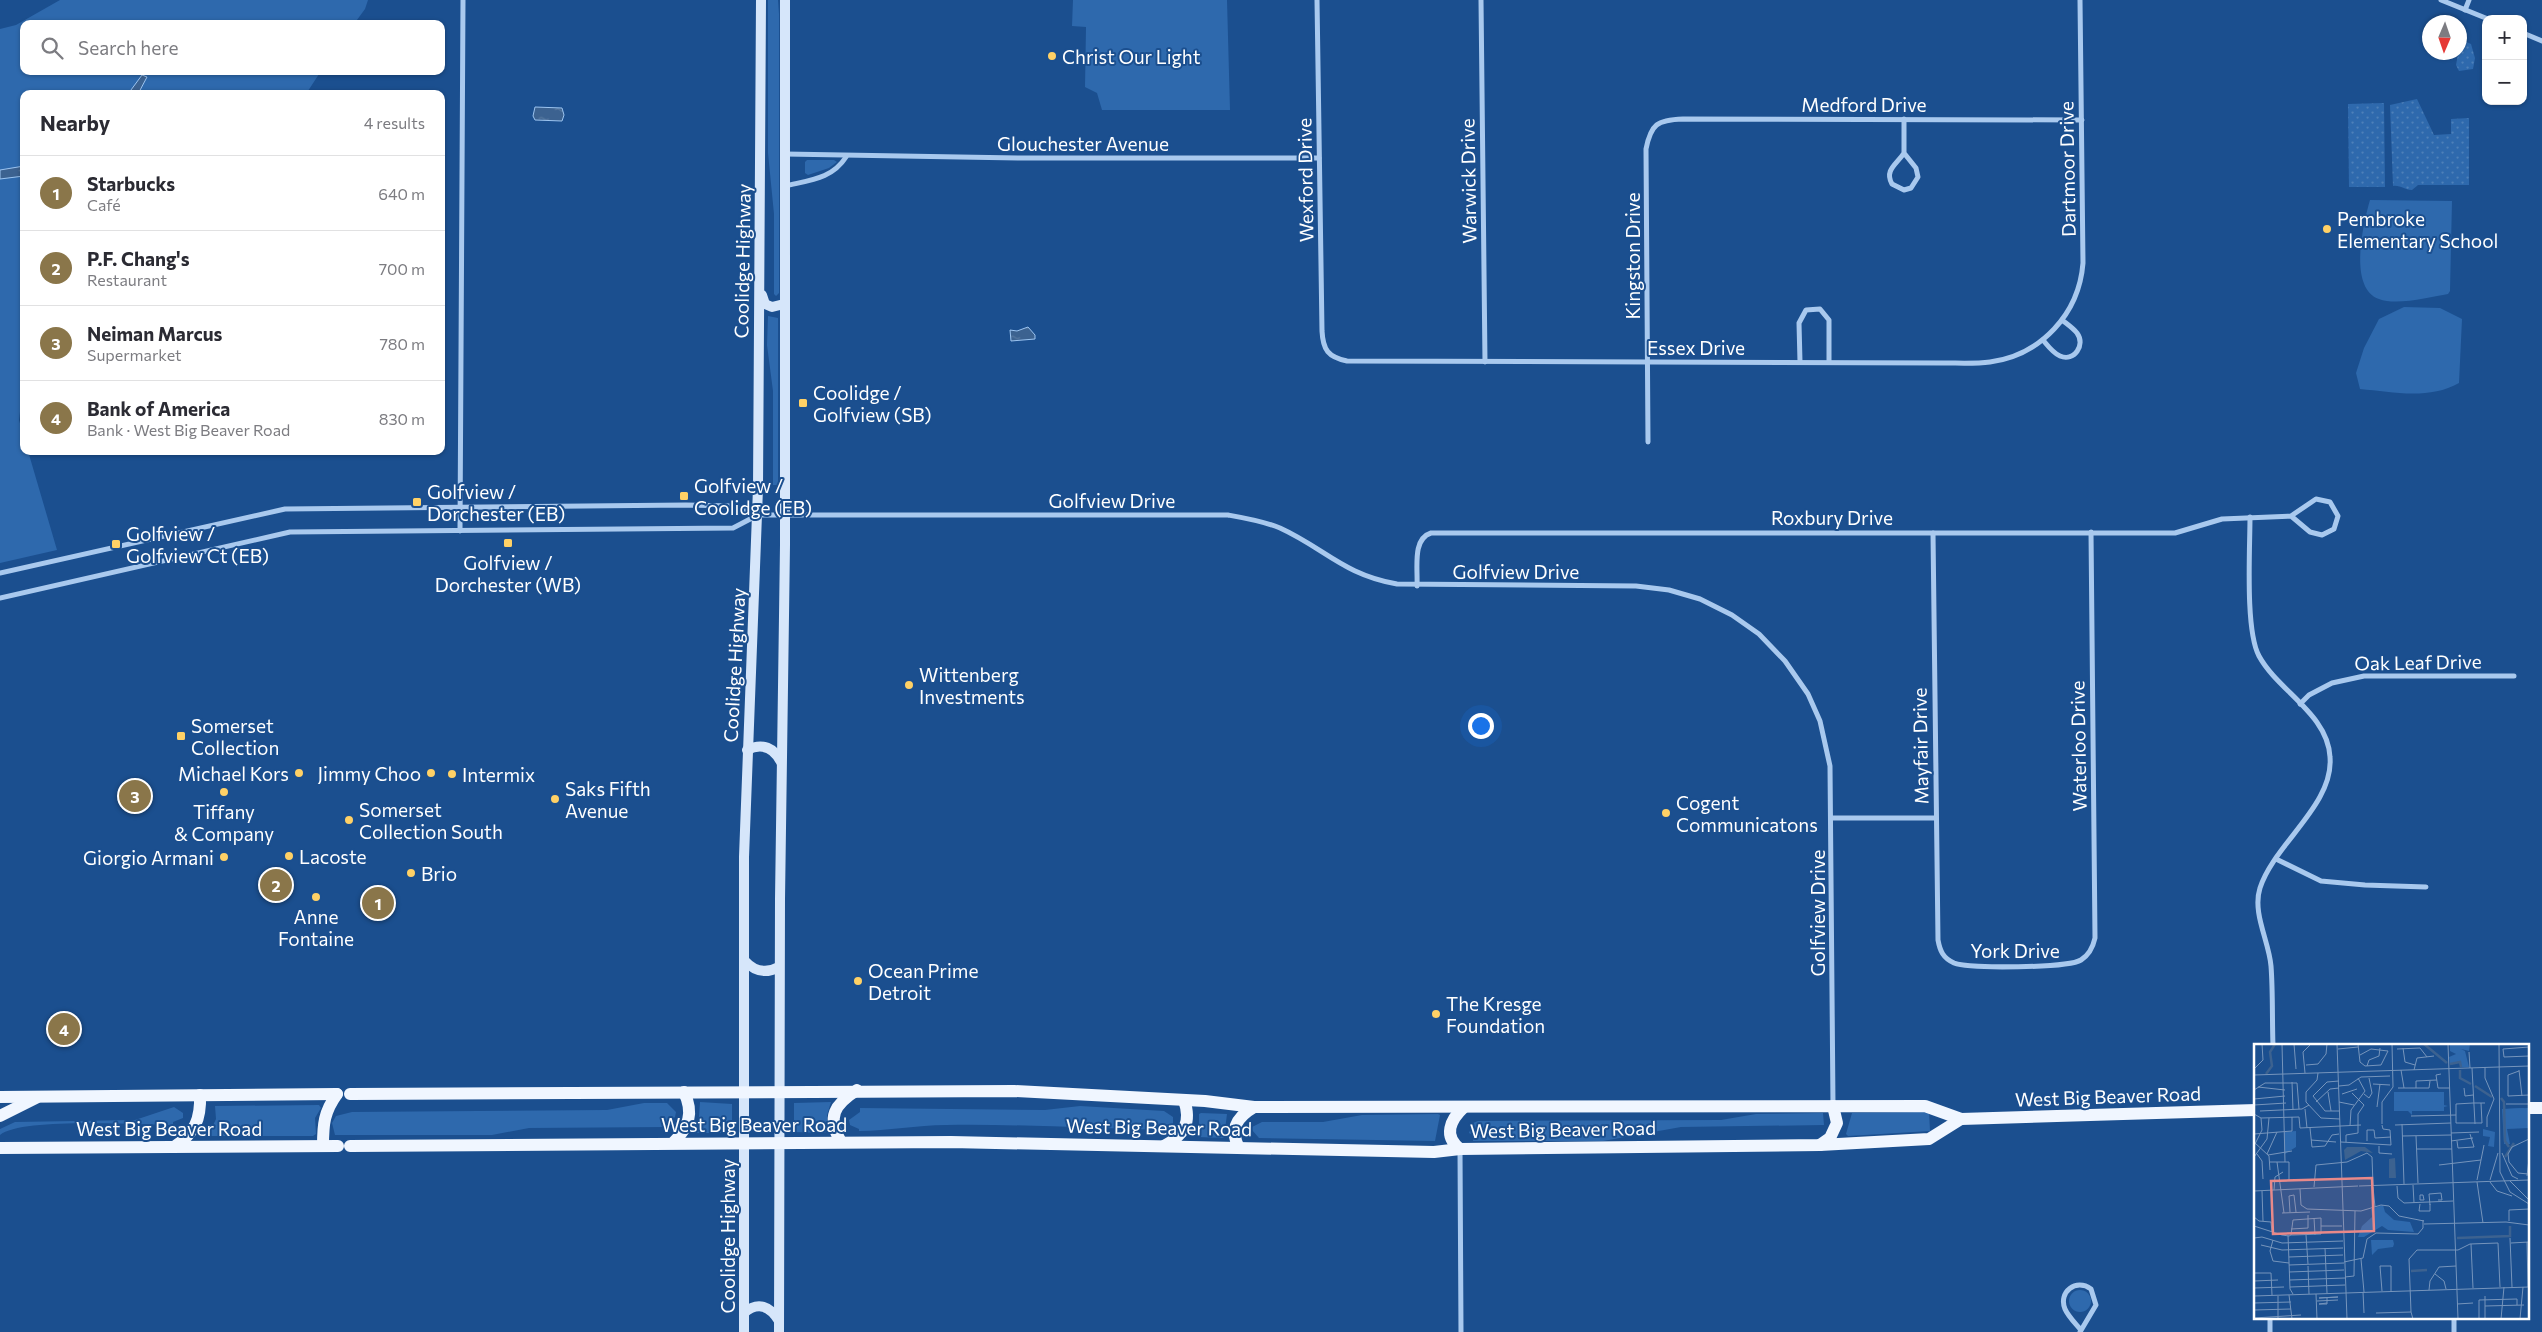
<!DOCTYPE html>
<html lang="en">
<head>
<meta charset="utf-8">
<style>
	:root { --surface:#fff; --page:#f2f2f3; --text:#2b2b33; --muted:#7c7c81; --line:#e1e1e2; --accent:#8a764a }
	body { margin:0; font-family:Commissioner,sans-serif; background:var(--page); color:var(--text) }
	.controls { position:absolute; right:15px; top:15px; display:grid; overflow:hidden; border-radius:10px; box-shadow:0 1px 4px #0004 }
	.controls button { width:45px; height:45px; display:grid; place-items:center; padding:0; border:0; border-bottom:1px solid var(--line); background:var(--surface); color:var(--text); font:25px sans-serif }
	.compass { position:absolute; left:2422px; top:15px; width:45px; height:45px; border-radius:50%; background:var(--surface); box-shadow:0 1px 4px #0004; rotate:182deg }
	.you { position:absolute; left:1480px; top:725px; width:18px; height:18px; margin:-12px; border:4px solid #fff; border-radius:50%; background:#1a73e8; box-shadow:0 0 0 8px #1a73e833 }
	.badge { display:grid; place-items:center; width:32px; height:32px; border-radius:50%; background:var(--accent); color:#fff; font-size:16px; font-weight:700 }
	.pin { position:absolute; translate:-50% -50%; border:2px solid #fff; box-shadow:0 1px 5px #0006 }
	.list { margin:0; padding:0; list-style:none }
	h2 { display:flex; justify-content:space-between; align-items:center; height:65px; margin:0; padding:0 20px; font-size:21px }
	h2 small { font-size:16px; font-weight:400; color:var(--muted) }
	.list li { display:grid; grid-template-columns:32px 1fr auto; gap:15px; align-items:center; box-sizing:border-box; height:75px; padding:0 20px; border-top:1px solid var(--line) }
	.list b { display:block; font-size:19px; white-space:nowrap }
	.list p { margin:0; font-size:16px; white-space:nowrap; color:var(--muted) }
	.list em { font-size:16px; font-style:normal; color:var(--muted) }
	.icon { flex:none; width:28px; height:28px; fill:none; stroke:currentColor; stroke-width:2; stroke-linecap:round; stroke-linejoin:round }
	.map { position:relative; flex:none; width:2542px; height:1332px; overflow:hidden }
	.search { position:absolute; background:var(--surface); box-shadow:0 1px 4px #0004; left:20px; top:20px; width:425px; height:55px; display:flex; align-items:center; gap:12px; box-sizing:border-box; padding:0 18px; border-radius:10px; color:var(--muted); font-size:19px }
	.panel { position:absolute; background:var(--surface); box-shadow:0 1px 4px #0004; left:20px; top:90px; width:425px; height:365px; border-radius:10px }
	.map>svg:first-child { display:block }
	.green { fill:#2e69ad }
	.park { fill:url(#park-dots) }
	.water { fill:url(#water-ripples); stroke:#9cc4f0 }
	.lines { fill:none; stroke-linecap:round; stroke-linejoin:round }
	.minor { stroke:#a9c9ee; stroke-width:5 }
	.secondary { stroke:#d6e6fa; stroke-width:10 }
	.primary { stroke:#f0f6ff; stroke-width:12 }
	.poi-dot { fill:#ffd166; stroke:#1b4f8f; stroke-width:2 }
	.labels { text-anchor:middle; dominant-baseline:central; stroke-width:4; stroke-linejoin:round; paint-order:stroke }
	.poi-label { font-size:19px; fill:#fff; stroke:#1b4f8f; text-anchor:start }
	.street-label { font-size:19px; fill:#fff; stroke:#1b4f8f }
	.inset-river { fill:none; stroke:#3c6290; stroke-width:2.5 }
	.inset-road { fill:none; stroke:#7695bc; stroke-width:1 }
	.view { fill:#e88989; fill-opacity:0.15; stroke:#e88989; stroke-width:2.5 }
	.inset-edge { fill:none; stroke:#fff; stroke-width:2.5 }
</style>
</head>
<body>
<div class="map">
<svg width="2542" height="1332" viewBox="0 0 2542 1332">
	<defs>
		<pattern id="park-dots" width="8" height="8" patternUnits="userSpaceOnUse" patternTransform="scale(1.25)"><rect width="8" height="8" fill="#2e69ad"/><path d="M2 2h.1M6 6h.1" fill="none" stroke="#4d80b9" stroke-width="1.8" stroke-linecap="round"/></pattern>
		<pattern id="water-ripples" width="26" height="14" patternUnits="userSpaceOnUse" patternTransform="scale(1.25)"><rect width="26" height="14" fill="#3c6290"/><path d="M2 4q2-2 4 0t4 0M15 11q2-2 4 0t4 0" fill="none" stroke="#597aa1"/></pattern>
	</defs>
	<rect width="100%" height="100%" fill="#1b4f8f"/>
	<g class="green">
		<polygon points="60,0 368,0 365,9 354,24 24,24 24,71 321,71 306,94 24,94 24,380 19,420 24,437 24,451 28,451 57,550 0,563 0,29 16,25"/>
		<polygon points="768,0 778,0 779,14 779,293 776,296 774,294 774,214 768,153"/>
		<polygon points="1073,0 1227,0 1230,110 1102,110 1097,93 1085,87 1086,27 1072,26"/>
		<polygon points="807,160 834,160 837,162 829,168 808,175 805,173 805,162"/>
		<path d="M2370,200L2452,201L2450,291L2448,294C2431,297 2396,306 2379,299C2348,288 2363,224 2370,200Z"/>
		<path d="M2404,307L2440,308L2462,319L2459,383C2429,400 2393,392 2360,389L2356,373L2364,348L2379,319Z"/>
		<polygon points="768,316 778,318 778,485 773,485 773,391 767,345"/>
		<polygon points="700,1102 732,1104 732,1131 727,1133 696,1133 694,1130 699,1117"/>
		<polygon points="831,1102 827,1115 827,1130 825,1133 794,1132 794,1103"/>
		<polygon points="644,1103 667,1103 676,1112 675,1117 668,1123 667,1127 529,1128 492,1135 335,1135 332,1123 336,1116 352,1112 607,1110"/>
		<polygon points="319,1105 321,1108 315,1118 316,1134 313,1136 211,1136 209,1134 216,1119 215,1106"/>
		<path d="M1080,1106L1164,1111L1173,1117V1124L1163,1128V1130C1091,1128 1018,1124 946,1125C917,1125 888,1131 859,1131V1129L850,1125L849,1120L860,1112V1108L1045,1110Z"/>
		<path d="M174,1107L183,1113V1118L173,1122V1125C140,1125 21,1117 0,1135V1129L15,1122L135,1120Z"/>
		<polygon points="1929,1112 1930,1131 1848,1136 1846,1134 1852,1113"/>
		<polygon points="1201,1113 1227,1114 1224,1138 1198,1137 1195,1135 1199,1126 1199,1114"/>
		<polygon points="1823,1113 1824,1125 1681,1127 1603,1141 1473,1141 1473,1135 1469,1133 1473,1123 1478,1121 1721,1120 1756,1114"/>
		<polygon points="1438,1114 1440,1115 1435,1141 1259,1138 1252,1130 1252,1127 1262,1122 1323,1122 1362,1115"/>
		<circle cx="2080" cy="1301" r="11"/>
	</g>
	<g class="park">
		<polygon points="2464,41 2471,44 2475,58 2473,69 2459,71 2456,65 2460,44"/>
		<path d="M2417,99L2434,135L2451,134V119L2469,118V185H2418L2412,190C2404,190 2401,185 2393,186L2390,105Z"/>
		<polygon points="2384,103 2385,187 2349,187 2348,104"/>
	</g>
	<g class="water">
		<polygon points="142,75 147,77 138,94 128,94"/>
		<polygon points="535,107 562,108 564,115 562,121 535,120 533,116"/>
		<polygon points="24,166 24,176 0,179 0,170"/>
		<polygon points="1028,327 1035,335 1035,339 1011,341 1010,330 1017,331"/>
	</g>
	<g class="lines">
		<g class="minor">
			<path d="M1317,0L1322,331C1323,350 1328,357 1347,361L1944,363C1959,363 1975,364 1990,362C2041,355 2079,314 2083,263L2080,0"/>
			<polyline points="1481,0 1485,362"/>
			<polyline points="2441,0 2488,19"/>
			<polyline points="2465,10 2469,0"/>
			<polyline points="2523,33 2542,41"/>
			<path d="M1904,119V153L1916,168L1918,177L1911,188L1904,190L1892,184C1884,170 1897,164 1904,153"/>
			<polyline points="785,154 1019,158 1319,158"/>
			<path d="M785,186C810,180 832,179 846,157"/>
			<path d="M2043,340C2048,346 2053,353 2060,356C2074,362 2086,345 2077,333C2073,328 2067,324 2062,320"/>
			<polyline points="1800,362 1799,323 1806,310 1820,309 1829,320 1829,362"/>
			<path d="M1648,442L1646,149C1651,124 1657,120 1683,119L2082,120"/>
			<path d="M2250,517C2250,549 2245,630 2259,656C2278,691 2328,714 2330,757C2334,805 2274,844 2260,888C2252,913 2269,941 2271,966C2273,992 2272,1019 2273,1046"/>
			<polyline points="460,531 463,0"/>
			<path d="M1933,533L1938,940C1940,951 1943,958 1954,963C1969,969 2068,968 2081,960C2089,955 2093,947 2095,938L2091,532"/>
			<path d="M0,573L285,509L686,505L733,506L757,515H1228C1245,518 1263,521 1280,528C1324,548 1344,575 1397,584L1636,586L1669,590L1700,599L1732,615L1759,634L1785,661L1808,694L1820,721L1830,766L1833,1105"/>
			<path d="M1417,586C1418,568 1412,539 1431,533H2175L2222,519L2291,516L2310,532L2322,535L2334,529L2338,516L2330,502L2316,499L2291,516"/>
			<polyline points="0,598 290,532 733,528 756,516"/>
			<polyline points="2300,704 2309,695 2332,683 2364,676 2514,676"/>
			<polyline points="1832,818 1936,818"/>
			<polyline points="2276,859 2321,881 2365,885 2426,887"/>
			<polyline points="1460,1150 1461,1332"/>
			<path d="M2080,1332L2096,1305L2091,1289C2076,1278 2058,1292 2065,1309C2068,1316 2075,1323 2080,1329"/>
			<polyline points="2270,1332 2270,1318"/>
			<polyline points="2454,1332 2454,1318"/>
		</g>
		<g class="secondary">
			<polyline points="762,295 765,304 772,307 784,304"/>
			<path d="M747,750C763,742 774,748 781,762"/>
			<path d="M745,961C755,972 766,974 779,967"/>
			<path d="M744,1313C758,1301 770,1306 779,1321"/>
			<polyline points="744,1332 744,857 758,488 761,0"/>
			<polyline points="779,1332 780,899 785,545 785,0"/>
		</g>
		<g class="primary">
			<polyline points="350,1094 1014,1091 1205,1101 1254,1107 1925,1106 1961,1119 2256,1110"/>
			<polyline points="0,1097 337,1094"/>
			<polyline points="2528,1108 2542,1108"/>
			<polyline points="0,1116 36,1098"/>
			<path d="M841,1142C826,1117 835,1104 857,1090"/>
			<path d="M673,1143C689,1127 694,1113 684,1092"/>
			<polyline points="1820,1145 1830,1138 1837,1123 1833,1106"/>
			<path d="M323,1146C323,1124 324,1112 337,1094"/>
			<polyline points="350,1146 951,1142 1434,1152 1460,1149 1820,1145 1929,1139 1961,1119"/>
			<path d="M1164,1146C1184,1135 1192,1123 1184,1100"/>
			<path d="M174,1147C195,1133 201,1119 200,1095"/>
			<polyline points="0,1148 338,1146"/>
			<path d="M1239,1148C1229,1129 1237,1117 1254,1107"/>
			<path d="M1460,1149C1443,1136 1450,1120 1464,1107"/>
		</g>
	</g>
	<g class="poi-dot">
		<circle cx="1052" cy="56" r="5"/>
		<circle cx="2327" cy="229" r="5"/>
		<rect x="798" y="398" width="10" height="10" rx="2.5"/>
		<rect x="679" y="491" width="10" height="10" rx="2.5"/>
		<rect x="412" y="497" width="10" height="10" rx="2.5"/>
		<rect x="503" y="538" width="10" height="10" rx="2.5"/>
		<rect x="111" y="539" width="10" height="10" rx="2.5"/>
		<circle cx="909" cy="685" r="5"/>
		<rect x="176" y="731" width="10" height="10" rx="2.5"/>
		<circle cx="299" cy="773" r="5"/>
		<circle cx="431" cy="773" r="5"/>
		<circle cx="452" cy="774" r="5"/>
		<circle cx="224" cy="792" r="5"/>
		<circle cx="555" cy="799" r="5"/>
		<circle cx="1666" cy="813" r="5"/>
		<circle cx="349" cy="820" r="5"/>
		<circle cx="289" cy="856" r="5"/>
		<circle cx="224" cy="857" r="5"/>
		<circle cx="411" cy="873" r="5"/>
		<circle cx="316" cy="897" r="5"/>
		<circle cx="858" cy="981" r="5"/>
		<circle cx="1436" cy="1014" r="5"/>
	</g>
	<g class="labels">
		<g class="poi-label">
			<text x="1062" y="56">Christ Our Light</text>
			<text x="2337" y="218">Pembroke<tspan x="2337" dy="22">Elementary School</tspan></text>
			<text x="813" y="392">Coolidge /<tspan x="813" dy="22">Golfview (SB)</tspan></text>
			<text x="694" y="485">Golfview /<tspan x="694" dy="22">Coolidge (EB)</tspan></text>
			<text x="427" y="491">Golfview /<tspan x="427" dy="22">Dorchester (EB)</tspan></text>
			<text x="126" y="533">Golfview /<tspan x="126" dy="22">Golfview Ct (EB)</tspan></text>
			<text x="508" y="562" text-anchor="middle">Golfview /<tspan x="508" dy="22">Dorchester (WB)</tspan></text>
			<text x="919" y="674">Wittenberg<tspan x="919" dy="22">Investments</tspan></text>
			<text x="191" y="725">Somerset<tspan x="191" dy="22">Collection</tspan></text>
			<text x="289" y="773" text-anchor="end">Michael Kors</text>
			<text x="421" y="773" text-anchor="end">Jimmy Choo</text>
			<text x="462" y="774">Intermix</text>
			<text x="565" y="788">Saks Fifth<tspan x="565" dy="22">Avenue</tspan></text>
			<text x="1676" y="802">Cogent<tspan x="1676" dy="22">Communicatons</tspan></text>
			<text x="359" y="809">Somerset<tspan x="359" dy="22">Collection South</tspan></text>
			<text x="224" y="811" text-anchor="middle">Tiffany<tspan x="224" dy="22">&amp; Company</tspan></text>
			<text x="299" y="856">Lacoste</text>
			<text x="214" y="857" text-anchor="end">Giorgio Armani</text>
			<text x="421" y="873">Brio</text>
			<text x="316" y="916" text-anchor="middle">Anne<tspan x="316" dy="22">Fontaine</tspan></text>
			<text x="868" y="970">Ocean Prime<tspan x="868" dy="22">Detroit</tspan></text>
			<text x="1446" y="1003">The Kresge<tspan x="1446" dy="22">Foundation</tspan></text>
		</g>
		<g class="street-label">
			<text x="1864" y="104">Medford Drive</text>
			<text x="1083" y="143">Glouchester Avenue</text>
			<text transform="translate(2067 169) rotate(-91)">Dartmoor Drive</text>
			<text transform="translate(1305 180) rotate(-91)">Wexford Drive</text>
			<text transform="translate(1468 181) rotate(-91)">Warwick Drive</text>
			<text transform="translate(1632 256) rotate(-90)">Kingston Drive</text>
			<text transform="translate(742 261) rotate(-89)">Coolidge Highway</text>
			<text x="1696" y="347">Essex Drive</text>
			<text x="1112" y="500">Golfview Drive</text>
			<text x="1832" y="517">Roxbury Drive</text>
			<text x="1516" y="571">Golfview Drive</text>
			<text transform="translate(2418 662) rotate(-1)">Oak Leaf Drive</text>
			<text transform="translate(734 665) rotate(-87)">Coolidge Highway</text>
			<text transform="translate(1920 746) rotate(-91)">Mayfair Drive</text>
			<text transform="translate(2078 746) rotate(-91)">Waterloo Drive</text>
			<text transform="translate(1817 913) rotate(-90)">Golfview Drive</text>
			<text x="2015" y="950">York Drive</text>
			<text transform="translate(2108 1096) rotate(-2)">West Big Beaver Road</text>
			<text x="754" y="1124">West Big Beaver Road</text>
			<text transform="translate(1159 1127) rotate(1)">West Big Beaver Road</text>
			<text x="169" y="1128">West Big Beaver Road</text>
			<text transform="translate(1563 1129) rotate(-1)">West Big Beaver Road</text>
			<text transform="translate(727 1236) rotate(-90)">Coolidge Highway</text>
		</g>
	</g>
	<g transform="translate(2254 1044)">
		<rect width="275" height="275" fill="#1b4f8f"/>
		<path d="M229,85L241,88L240,103L234,102L236,93L229,92ZM129,161L131,168L140,176L156,178L160,188L134,186L128,182L110,193H104L108,182L118,173L117,165Z" fill="#2e69ad"/>
		<path d="M196,0H216L215,7L207,5L211,7L215,23H207L205,18L196,20L195,13L202,10L196,7ZM274,64L275,84L253,85L256,100H250L248,65Z" fill="#2e69ad"/>
		<path d="M140,48H190V61L194,62L190,63V67H158V71L154,67H140ZM270,64V69H275V81L252,82L251,65ZM42,87V103L31,110L30,88ZM117,196H139L140,200L139,203L124,205L118,211Z" fill="#2e69ad"/>
		<path d="M93,103H111L119,109L107,107L91,116L90,106ZM141,114L142,134H135V115Z" fill="#3c6290"/>
		<path class="inset-river" d="M170,0L193,19M196,20L206,18L207,23M206,26V34L217,40M12,30L18,22L16,8L21,0M221,42L238,53M247,54L250,58L251,97L255,103M251,113L260,99M203,194L256,192V182M157,227L173,226"/>
		<path class="inset-road" d="M28,0L31,118M40,0L42,25M83,0L93,275M104,0L106,18L111,22L127,21L134,7M194,0L204,275M245,0L246,128L256,148L275,160M275,3L249,5L250,13L275,12M149,4L151,18L161,21M84,5L104,3M143,5L166,4L173,13M215,8L216,24M106,11L117,5L134,7M52,21L64,20L72,10L73,0M113,22L115,16L125,12L126,4M231,23V34L240,55L233,73V83M218,24L221,80M0,25L9,16L8,0M147,26L150,44M160,26L163,14L180,12M265,26L268,52M265,27L254,31V52L275,51M51,29L49,8L57,0M64,29L63,36L52,48V58L67,74L86,75M187,30L182,31L184,44H196M0,31L275,22M85,37L73,38L59,52L71,67H86M38,38L39,66M119,40L136,41M85,42L95,41L107,33L136,32M4,43L31,46M144,44H175L176,37M162,44V37L183,36M210,44L211,52L219,51M0,46L11,39H43L45,65M74,48L77,67M88,50L103,45M110,50L115,54L118,49L115,34M0,55L31,52M62,58L76,45L85,44M85,58L100,61M227,59L228,79H202V60L219,59H231M252,60H275M0,61L32,59M123,63L126,40M51,65L53,84M6,67L48,65L55,61M0,70L7,74L45,73L46,84L107,81M157,72L202,71M128,80V58L139,43L138,0M148,80L150,140M141,81L197,79M96,82L97,66L111,47L104,34M56,84L58,103L71,102L78,91L85,90M197,89L225,88M0,90L38,87V73M148,92L197,91M162,92L164,139M57,96L82,98M113,97V86H120L121,94L137,93M197,97L219,94M203,97L204,104L220,103L216,90M0,98L15,112L16,126M87,98L137,101L136,86L129,85L128,81M92,98V91L104,89V70L110,61L98,49M0,102L8,86L7,74M125,102V109L138,110M163,105H198M248,109L258,132L264,135M3,110L8,117L9,135M13,110L23,88M14,111L38,107M0,113L13,95L15,74M16,118H35V137M23,118L30,169M185,121L227,116M274,130L264,129L255,118L254,110L258,103L275,95M273,132L275,115M223,136L230,101M236,136L244,109M256,137L275,156M223,138L229,179M236,138L243,147L258,152M159,141L160,159M105,142L275,136M143,142L144,154L150,159L199,157M60,143L62,121L93,118L113,109L118,113L119,141M119,143L121,163M46,145L47,161L53,165L107,167L127,161M20,146L21,133L29,128M0,147L104,142M8,147L9,177M166,151H169L170,156H166ZM166,160L165,167H176V160M127,161L135,162L145,172L170,177M176,161L175,150L187,149L188,156H184M36,168L35,152L40,151L42,168M28,169L56,168M0,173L5,177L17,178L18,188M60,174L61,191M255,177V166L275,165M170,180L252,178L275,181M0,182L28,191L35,192L37,191H40L67,190V174L39,176L37,191M67,182H88M37,185L54,184V171M34,191L36,245L39,250M52,191L54,220M0,194L8,193L28,199L89,197M256,194L258,243M19,196L16,207L19,217L35,219M273,198L274,243M257,199L275,198M217,200L219,244M7,201L28,206L89,204M71,204L73,249M35,213L89,211M107,215L110,248M90,218L109,214L113,195L122,189L164,190L169,184V176M35,221L90,219M54,222L55,250M35,228L90,226M0,229H17L18,251M181,230L190,237L192,245M91,233L100,232L101,167M36,236L91,234M0,237L24,236M36,243L91,241M0,244L30,243M175,246L176,237L185,223L202,222M128,247L126,222H137V247M109,248L110,269M62,250L63,275M35,251L38,275M0,252L275,243M24,252V275M231,252V275M84,253L65,254L84,253M73,254V260H65L73,259M63,257L84,256M0,259L37,258M203,260L219,259M231,262L270,261M0,266L37,265M157,268L155,215L163,206H204L216,200L244,199L246,243M122,269L157,268L159,275M0,274L47,271M225,275V256L263,255V261M247,275L250,243M266,275L269,243"/>
		<path class="view" d="M118,134L120,187L19,190L17,137Z"/>
		<rect width="275" height="275" class="inset-edge"/>
	</g>
</svg>
<div class="controls">
<button>+</button>
<button>−</button>
</div>
<svg class="compass" viewBox="-18 -18 36 36"><path d="M0-13l5 13h-10z" fill="#e53935"/><path d="M0 13l5-13h-10z" fill="#7c7c81"/></svg>
<div class="you"></div>
<div class="pin badge" style="left:378px;top:903px">1</div>
<div class="pin badge" style="left:276px;top:885px">2</div>
<div class="pin badge" style="left:135px;top:796px">3</div>
<div class="pin badge" style="left:64px;top:1029px">4</div>
<div class="search"><svg class="icon" aria-label="search" viewBox="0 0 24 24"><circle cx="10" cy="10" r="6"/><path d="M15 15l6 6"/></svg>Search here</div>
<section class="panel">
<h2>Nearby<small>4 results</small></h2>
<ul class="list">
<li><span class="badge">1</span><div><b>Starbucks</b><p>Café</p></div><em>640 m</em></li>
<li><span class="badge">2</span><div><b>P.F. Chang's</b><p>Restaurant</p></div><em>700 m</em></li>
<li><span class="badge">3</span><div><b>Neiman Marcus</b><p>Supermarket</p></div><em>780 m</em></li>
<li><span class="badge">4</span><div><b>Bank of America</b><p>Bank · West Big Beaver Road</p></div><em>830 m</em></li>
</ul>
</section>
</div>
</body>
</html>
